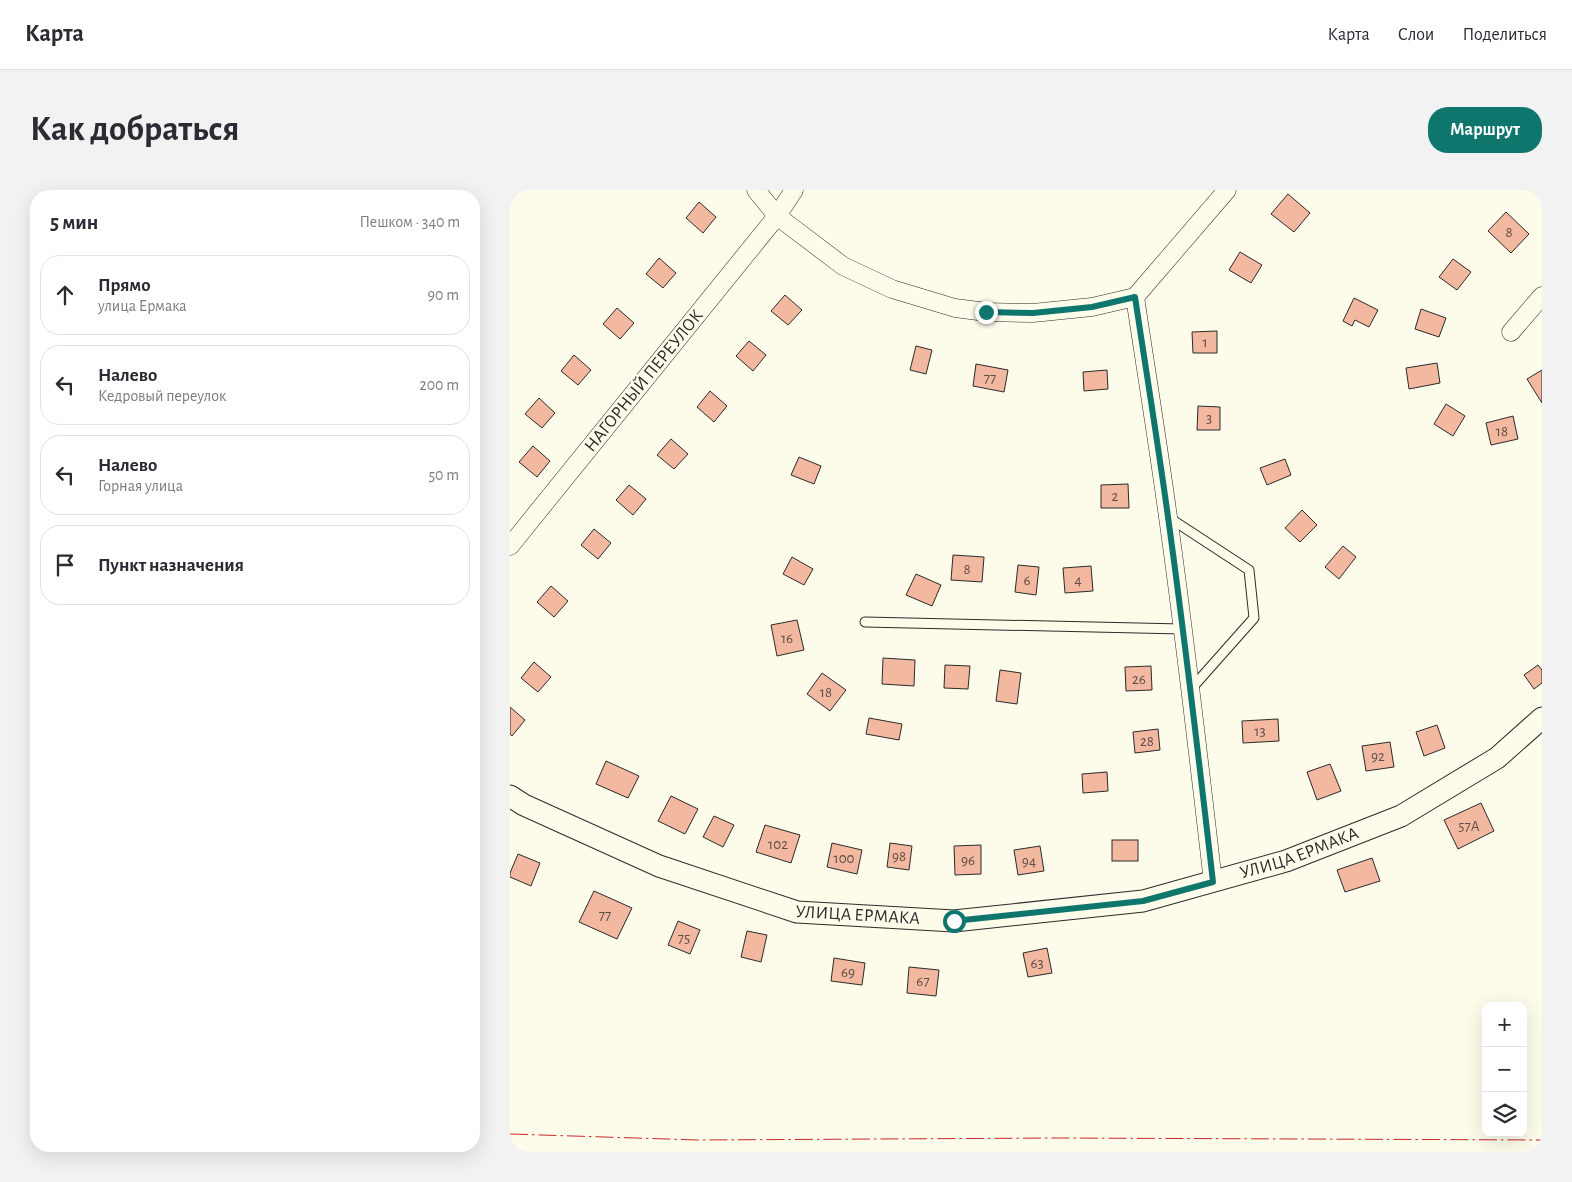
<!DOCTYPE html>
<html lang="ru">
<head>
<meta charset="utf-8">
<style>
	:root { --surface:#fff; --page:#f2f2f3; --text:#2b2b33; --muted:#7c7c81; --line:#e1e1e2; --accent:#0f766e }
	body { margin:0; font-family:"Alegreya Sans",sans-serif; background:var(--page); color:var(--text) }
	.controls { position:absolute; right:15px; bottom:15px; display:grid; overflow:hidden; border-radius:10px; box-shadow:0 5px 20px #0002 }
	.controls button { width:45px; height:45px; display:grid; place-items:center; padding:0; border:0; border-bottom:1px solid var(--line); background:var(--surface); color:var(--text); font:25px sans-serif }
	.stop { position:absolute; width:15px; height:15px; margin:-11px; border:4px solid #0f766e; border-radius:50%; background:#fff }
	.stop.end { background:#0f766e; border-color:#fff; box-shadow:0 1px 5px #0008 }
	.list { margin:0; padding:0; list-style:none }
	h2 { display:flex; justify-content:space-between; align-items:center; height:65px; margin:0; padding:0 20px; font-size:21px }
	h2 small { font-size:16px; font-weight:400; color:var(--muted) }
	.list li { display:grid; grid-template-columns:32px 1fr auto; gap:15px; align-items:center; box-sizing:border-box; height:80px; margin:0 10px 10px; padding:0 10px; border:1px solid var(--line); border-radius:20px }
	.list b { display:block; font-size:19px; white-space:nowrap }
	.list p { margin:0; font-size:16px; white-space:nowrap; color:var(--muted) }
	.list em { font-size:16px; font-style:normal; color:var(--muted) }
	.icon { flex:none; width:28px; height:28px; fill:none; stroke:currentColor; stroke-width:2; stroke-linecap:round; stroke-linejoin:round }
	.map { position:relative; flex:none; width:1032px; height:962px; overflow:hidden; border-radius:20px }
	header { display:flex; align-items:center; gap:30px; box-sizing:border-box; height:70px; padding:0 25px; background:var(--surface); border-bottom:1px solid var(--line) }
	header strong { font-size:24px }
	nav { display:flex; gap:28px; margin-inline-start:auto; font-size:18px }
	.intro { display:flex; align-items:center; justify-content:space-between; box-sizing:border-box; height:120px; padding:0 30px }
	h1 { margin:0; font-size:35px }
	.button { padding:12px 22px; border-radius:20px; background:var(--accent); color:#fff; font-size:18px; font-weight:700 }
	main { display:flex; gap:30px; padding:0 30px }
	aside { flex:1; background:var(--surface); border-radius:20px; box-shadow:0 5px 20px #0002 }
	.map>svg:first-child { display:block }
	.building { fill:#f2b8a0; stroke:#2b2b2b }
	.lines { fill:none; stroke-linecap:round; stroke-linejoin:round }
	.service-casing { stroke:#2b2b2b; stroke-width:11 }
	.minor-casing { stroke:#2b2b2b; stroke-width:19 }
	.tertiary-casing { stroke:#2b2b2b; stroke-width:23 }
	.service { stroke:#fdfbea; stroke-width:9 }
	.minor { stroke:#fdfbea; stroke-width:18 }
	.tertiary { stroke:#fdfbea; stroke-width:21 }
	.power { stroke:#c62828; stroke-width:1; stroke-dasharray:18 4 2.5 4; stroke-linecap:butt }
	.route { stroke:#0f766e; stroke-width:6 }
	.labels { text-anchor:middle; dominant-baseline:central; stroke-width:4; stroke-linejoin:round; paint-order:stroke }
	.number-label { font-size:15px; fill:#5d4e48 }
	.street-label { font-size:18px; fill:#2b2b2b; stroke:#fdfbea }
</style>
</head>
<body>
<header>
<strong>Карта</strong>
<nav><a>Карта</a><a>Слои</a><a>Поделиться</a></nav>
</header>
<div class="intro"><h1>Как добраться</h1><a class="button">Маршрут</a></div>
<main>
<aside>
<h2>5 мин<small>Пешком · 340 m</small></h2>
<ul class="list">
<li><svg class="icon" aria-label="ahead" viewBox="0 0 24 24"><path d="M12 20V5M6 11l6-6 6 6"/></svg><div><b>Прямо</b><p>улица Ермака</p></div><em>90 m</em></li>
<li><svg class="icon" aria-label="left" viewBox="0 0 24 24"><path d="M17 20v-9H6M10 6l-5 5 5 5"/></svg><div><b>Налево</b><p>Кедровый переулок</p></div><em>200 m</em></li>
<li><svg class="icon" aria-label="left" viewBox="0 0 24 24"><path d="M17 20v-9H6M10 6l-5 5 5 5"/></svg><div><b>Налево</b><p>Горная улица</p></div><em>50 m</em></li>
<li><svg class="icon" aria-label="arrive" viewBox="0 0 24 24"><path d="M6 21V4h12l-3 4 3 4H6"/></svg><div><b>Пункт назначения</b></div></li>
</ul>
</aside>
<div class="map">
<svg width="1032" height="962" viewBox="0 0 1032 962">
	<rect width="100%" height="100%" fill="#fdfbea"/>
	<g class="building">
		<polygon points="778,4 800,23 784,42 761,24"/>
		<polygon points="189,12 206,27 193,43 176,28"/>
		<polygon points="996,22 1019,44 1001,63 978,41"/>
		<polygon points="730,62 752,75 741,93 719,80"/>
		<polygon points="149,68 166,83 153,98 136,84"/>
		<polygon points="943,69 961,82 947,100 929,87"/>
		<polygon points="275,105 292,120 278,135 261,121"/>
		<polygon points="844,108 868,120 859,137 845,130 842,136 833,131"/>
		<polygon points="107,118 124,133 110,149 93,134"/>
		<polygon points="911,119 936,128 929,147 905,139"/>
		<polygon points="707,141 707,163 683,163 682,142"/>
		<polygon points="239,151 256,165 243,181 226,166"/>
		<polygon points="406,156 422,160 416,184 400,180"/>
		<polygon points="64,165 81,180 68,195 51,181"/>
		<polygon points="927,173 930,193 899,199 896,178"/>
		<polygon points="466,174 498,180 494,202 463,196"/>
		<polygon points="597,180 598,199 574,201 573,182"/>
		<polygon points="1032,180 1032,213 1017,189"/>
		<polygon points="200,201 217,216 204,232 187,217"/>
		<polygon points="29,208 45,223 32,238 15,224"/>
		<polygon points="936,214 955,226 943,246 924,234"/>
		<polygon points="688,216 710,217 710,240 687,240"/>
		<polygon points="1003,226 1008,249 981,255 976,233"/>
		<polygon points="161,249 178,264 164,279 147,265"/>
		<polygon points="23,256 40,271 27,287 9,272"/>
		<polygon points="289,267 311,276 304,294 281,285"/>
		<polygon points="775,269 781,285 757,295 750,278"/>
		<polygon points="618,294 619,318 591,318 591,295"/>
		<polygon points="119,295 136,309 123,325 106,310"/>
		<polygon points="792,320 807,335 790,352 775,338"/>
		<polygon points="84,339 101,353 88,369 71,355"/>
		<polygon points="833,356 846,367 829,389 815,377"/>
		<polygon points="443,365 474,367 472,392 441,390"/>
		<polygon points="282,367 303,379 294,395 273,384"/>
		<polygon points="508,375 529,377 526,405 505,402"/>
		<polygon points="581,376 583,401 555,403 553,378"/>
		<polygon points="406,384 431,395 422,416 396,405"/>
		<polygon points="41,396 58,411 44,427 27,412"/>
		<polygon points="287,430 294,460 267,466 261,435"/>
		<polygon points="373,468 405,470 404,496 372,494"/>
		<polygon points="24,472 41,487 28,502 11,488"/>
		<polygon points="435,475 460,476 458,499 434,498"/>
		<polygon points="1028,475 1032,480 1032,493 1024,499 1014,485"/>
		<polygon points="641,476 642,500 616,501 615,477"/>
		<polygon points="490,480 511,483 507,514 486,511"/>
		<polygon points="312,483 336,500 320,521 297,504"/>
		<polygon points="0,517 15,530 2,546 0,544"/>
		<polygon points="359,528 392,534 389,550 356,544"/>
		<polygon points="768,529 769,551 733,553 732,531"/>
		<polygon points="927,535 935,558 914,566 906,542"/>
		<polygon points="648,539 650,560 625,563 623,542"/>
		<polygon points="880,552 884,577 856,581 852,556"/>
		<polygon points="96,571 129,586 118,608 86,594"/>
		<polygon points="820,574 831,601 807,610 797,582"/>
		<polygon points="597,582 598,601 573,603 572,584"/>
		<polygon points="161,606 188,619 175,644 148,631"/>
		<polygon points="971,613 984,641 948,659 934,630"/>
		<polygon points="204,626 224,635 213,657 193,647"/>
		<polygon points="255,635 290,645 281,673 246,662"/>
		<rect x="602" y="650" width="26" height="21"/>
		<polygon points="322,653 352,660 347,684 317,677"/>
		<polygon points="380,653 402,656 399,680 377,677"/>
		<polygon points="471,655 471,684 445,685 444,656"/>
		<polygon points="530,656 534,681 508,685 504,660"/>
		<polygon points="8,664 30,673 21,696 0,687 0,683"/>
		<polygon points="862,668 870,691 835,702 827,680"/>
		<polygon points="84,701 122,718 107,749 69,732"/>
		<polygon points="168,731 190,740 180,764 158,755"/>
		<polygon points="237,741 257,745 251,772 231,767"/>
		<polygon points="537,758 542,783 518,787 513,763"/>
		<polygon points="324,768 355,773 352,795 321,791"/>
		<polygon points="399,777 429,780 426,806 397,803"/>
	</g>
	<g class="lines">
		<g class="service-casing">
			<g id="service">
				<polyline points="658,327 739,380 744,428 681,499"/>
				<polyline points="355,432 672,439"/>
			</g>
		</g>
		<g class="minor-casing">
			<g id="minor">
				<polyline points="246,0 267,26 333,76 382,99 445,118 476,122 523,123 582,117 625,107 717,0"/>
				<path d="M625,107C636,180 648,254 658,327C675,448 689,570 703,692"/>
				<polyline points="1001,142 1032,106"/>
				<polyline points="0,356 267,26 284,0"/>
			</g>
		</g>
		<g class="tertiary-casing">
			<g id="tertiary">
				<path id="s1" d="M0,606L14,615L149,676L287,722L444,731L633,711L776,671L891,626L987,568L1032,528"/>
			</g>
		</g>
		<use href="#service" class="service"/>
		<use href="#minor" class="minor"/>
		<use href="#tertiary" class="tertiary"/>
		<polyline class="power" points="0,944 188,950 549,948 1032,950"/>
	</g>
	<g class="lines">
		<path class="route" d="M444,731L633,711L703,692C689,570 675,449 658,327C648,254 636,180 625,107L582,117L523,123L476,122"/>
	</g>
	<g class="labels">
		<g class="number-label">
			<text x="999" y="42">8</text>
			<text x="695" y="152">1</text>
			<text x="480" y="188">77</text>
			<text x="699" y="228">3</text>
			<text x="992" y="241">18</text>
			<text x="605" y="306">2</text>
			<text x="457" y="379">8</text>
			<text x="517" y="390">6</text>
			<text x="568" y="390">4</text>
			<text x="277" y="448">16</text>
			<text x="629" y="489">26</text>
			<text x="316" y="502">18</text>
			<text x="750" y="541">13</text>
			<text x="637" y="551">28</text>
			<text x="868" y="566">92</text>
			<text x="959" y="636">57А</text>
			<text x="268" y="654">102</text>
			<text x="389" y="666">98</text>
			<text x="334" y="668">100</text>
			<text x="458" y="670">96</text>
			<text x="519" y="671">94</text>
			<text x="95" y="725">77</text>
			<text x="174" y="748">75</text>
			<text x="527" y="773">63</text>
			<text x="338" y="782">69</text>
			<text x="413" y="791">67</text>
		</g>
		<g class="street-label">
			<text transform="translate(134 191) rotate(-51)">НАГОРНЫЙ ПЕРЕУЛОК</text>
			<text stroke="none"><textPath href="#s1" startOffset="821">УЛИЦА ЕРМАКА</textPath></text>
			<text stroke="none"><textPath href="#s1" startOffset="371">УЛИЦА ЕРМАКА</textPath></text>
		</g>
	</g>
</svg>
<div class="controls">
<button>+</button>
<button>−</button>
<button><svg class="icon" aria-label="layers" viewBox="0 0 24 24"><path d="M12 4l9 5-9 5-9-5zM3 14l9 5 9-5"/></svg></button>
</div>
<div class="stop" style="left:444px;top:731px"></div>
<div class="stop end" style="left:476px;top:122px"></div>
</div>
</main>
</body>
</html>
